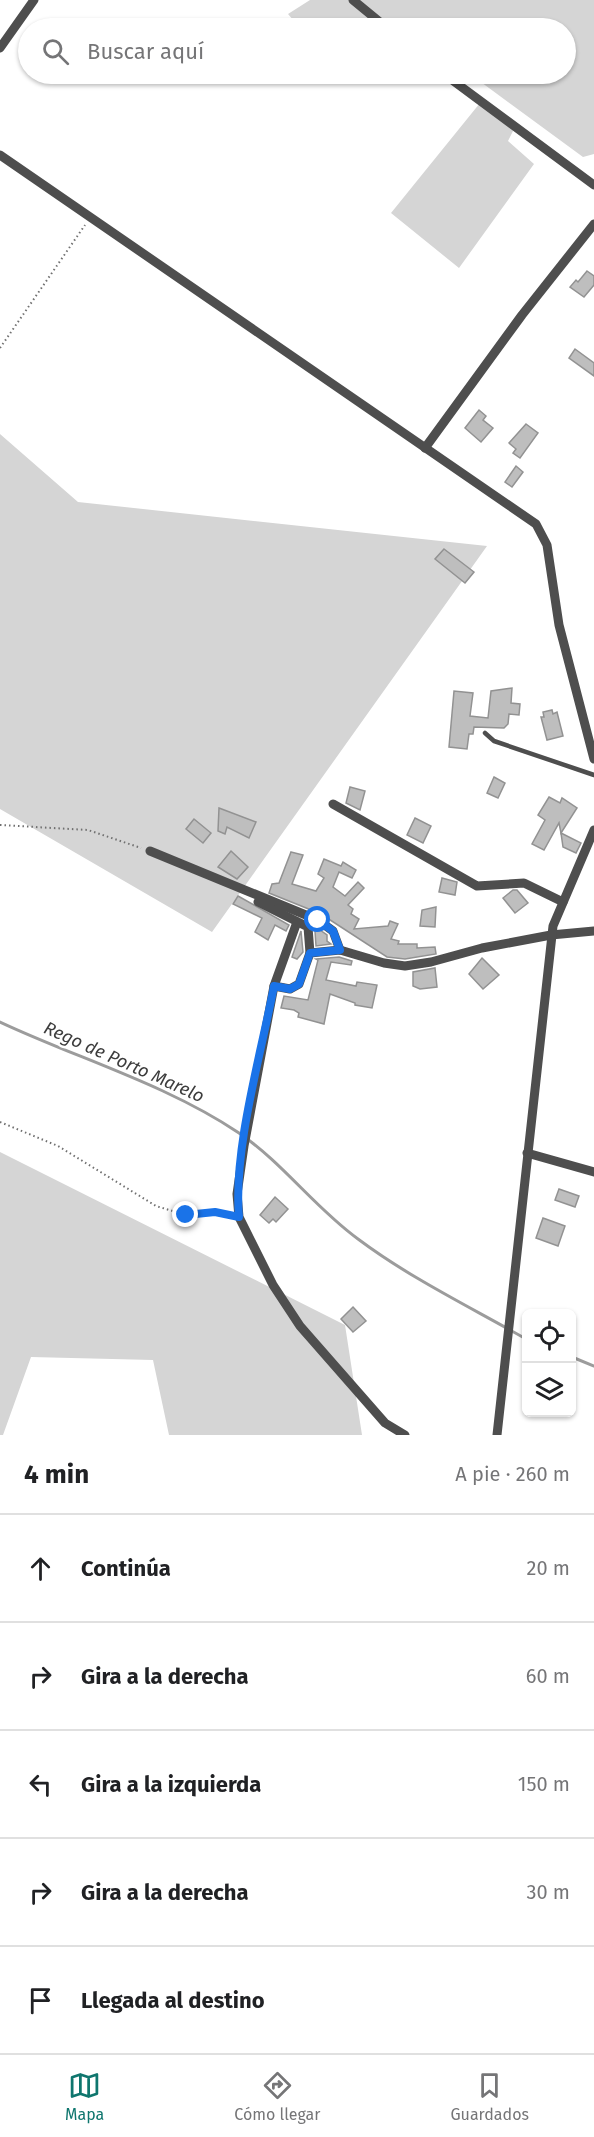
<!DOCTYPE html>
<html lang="es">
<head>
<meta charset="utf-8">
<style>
	:root { --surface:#fff; --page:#f2f2f2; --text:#202124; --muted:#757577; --line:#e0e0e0; --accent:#0f766e }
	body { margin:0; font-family:"Fira Sans",sans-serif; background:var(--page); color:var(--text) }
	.controls { position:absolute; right:18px; bottom:18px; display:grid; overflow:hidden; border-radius:9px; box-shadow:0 2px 4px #0004 }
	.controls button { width:54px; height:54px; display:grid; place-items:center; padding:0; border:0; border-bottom:2px solid var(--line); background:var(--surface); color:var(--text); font:30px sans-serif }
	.stop { position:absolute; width:18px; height:18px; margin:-14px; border:4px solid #1a73e8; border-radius:50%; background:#fff }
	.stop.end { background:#1a73e8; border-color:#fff; box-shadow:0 2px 6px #0008 }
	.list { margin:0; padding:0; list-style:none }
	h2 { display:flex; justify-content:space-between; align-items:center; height:78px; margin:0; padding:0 24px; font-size:26px }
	h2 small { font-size:20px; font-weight:400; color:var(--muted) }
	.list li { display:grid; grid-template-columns:39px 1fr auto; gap:18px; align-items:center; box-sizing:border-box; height:108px; padding:0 24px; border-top:2px solid var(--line) }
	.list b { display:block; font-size:22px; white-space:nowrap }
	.list em { font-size:20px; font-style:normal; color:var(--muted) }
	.icon { flex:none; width:33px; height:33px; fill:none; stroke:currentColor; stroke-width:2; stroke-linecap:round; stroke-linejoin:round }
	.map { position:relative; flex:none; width:594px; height:1435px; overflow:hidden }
	.search { position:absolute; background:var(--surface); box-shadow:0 2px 4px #0004; left:18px; right:18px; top:18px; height:66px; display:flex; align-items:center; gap:15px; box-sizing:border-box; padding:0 21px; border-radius:33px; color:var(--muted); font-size:22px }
	.sheet { height:618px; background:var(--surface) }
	nav { display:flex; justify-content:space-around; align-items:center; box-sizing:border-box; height:84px; border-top:2px solid var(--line); background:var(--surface); font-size:16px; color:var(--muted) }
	nav a { display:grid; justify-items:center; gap:3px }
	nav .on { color:var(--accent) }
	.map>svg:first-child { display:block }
	.green { fill:#d5d5d5 }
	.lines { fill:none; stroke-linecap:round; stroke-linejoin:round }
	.stream { stroke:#9c9c9c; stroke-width:3 }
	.building { fill:#bebebe; stroke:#929292; stroke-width:1.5 }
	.path { stroke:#707070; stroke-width:2; stroke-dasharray:1.5 3; stroke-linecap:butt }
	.service { stroke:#4e4e4e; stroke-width:4.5 }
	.minor { stroke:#4e4e4e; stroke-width:9 }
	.route { stroke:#1a73e8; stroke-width:8 }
	.labels { text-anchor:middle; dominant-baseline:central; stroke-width:5; stroke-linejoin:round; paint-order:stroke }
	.water-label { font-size:18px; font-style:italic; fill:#3d3d3d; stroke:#fff }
</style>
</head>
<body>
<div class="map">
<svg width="594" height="1435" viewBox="0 0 594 1435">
	<rect width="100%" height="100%" fill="#fff"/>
	<g class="green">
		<polygon points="310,0 594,0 594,154 583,157 470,74 566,74 566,28 413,28 401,19 391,28 300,28 288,14"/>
		<polygon points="480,103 514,129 508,141 534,164 459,268 391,213"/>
		<polygon points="0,434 78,502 487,546 212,932 0,809"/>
		<polygon points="0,1152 345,1325 362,1435 169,1435 153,1360 31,1357 3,1435 0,1435"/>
	</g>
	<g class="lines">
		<g class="stream">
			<path d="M0,1022C79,1059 166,1084 239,1133C283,1163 315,1208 358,1239C410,1278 470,1307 526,1339"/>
			<polyline points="572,1357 594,1366"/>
		</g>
	</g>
	<g class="building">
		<polygon points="587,271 594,276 594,285 584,297 570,287 576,280 578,282"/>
		<polygon points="575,349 594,363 594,376 569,358"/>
		<polygon points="479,410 486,416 483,420 493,428 481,442 465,428"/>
		<polygon points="526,424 538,433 520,458 513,453 516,449 509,443"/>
		<polygon points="516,466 523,472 512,487 505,482"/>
		<polygon points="444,549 474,572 465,583 435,559"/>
		<polygon points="512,688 511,703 520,704 519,715 509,714 508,724 504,728 474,727 473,734 469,734 467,749 449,747 454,691 473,693 470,716 488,718 491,691"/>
		<polygon points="552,710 553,714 557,712 563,736 547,740 541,717 544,717 543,712"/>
		<polygon points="494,777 505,783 498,798 487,793"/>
		<polygon points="350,787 365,791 360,810 346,803"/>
		<polygon points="549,797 560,803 562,798 577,808 561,833 559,823 544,850 532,844 545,820 538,815"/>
		<polygon points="219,808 256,822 249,838 227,827 225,834 218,831"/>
		<polygon points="415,818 431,826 423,843 407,835"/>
		<polygon points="194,819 211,833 203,843 186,829"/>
		<polygon points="561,833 581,843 576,853 563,847"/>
		<polygon points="231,851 248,867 237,879 218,867"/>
		<polygon points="291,852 303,855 292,884 316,891 324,878 318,874 324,859 341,866 343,862 356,870 352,878 339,872 333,887 345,896 358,882 364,888 348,905 353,909 351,914 359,919 354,929 388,926 390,921 398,924 391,939 399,941 398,944 417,944 417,948 435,947 436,954 405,959 387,957 321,914 269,893 272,884 279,883"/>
		<polygon points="442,878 457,882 455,895 439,892"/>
		<polygon points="513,890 517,890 528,903 515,913 503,898"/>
		<polygon points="238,896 289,925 286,931 275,925 268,940 255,932 262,918 233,904"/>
		<polygon points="436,907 435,927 420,926 422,910"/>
		<polygon points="320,930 327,935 327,941 331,944 316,946 315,931"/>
		<polygon points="301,931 303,952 297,959 292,957"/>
		<polygon points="339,957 352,961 351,965 331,962 326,980 356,986 357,982 377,985 372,1008 355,1005 355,1003 330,994 324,1024 298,1017 299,1013 294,1010 281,1008 284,996 308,1000 318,960 316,959"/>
		<polygon points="482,958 499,975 483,989 469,974"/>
		<polygon points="435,968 437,987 420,989 413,986 413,972"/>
		<polygon points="559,1189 579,1196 575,1207 555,1200"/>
		<polygon points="275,1197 288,1209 276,1222 273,1219 269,1223 260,1215"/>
		<polygon points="543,1218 565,1226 558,1246 536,1238"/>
		<polygon points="353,1307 366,1321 353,1332 341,1319"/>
	</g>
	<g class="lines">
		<g class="path">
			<polyline points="0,348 85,225"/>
			<polyline points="0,825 88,830 141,848"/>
			<polyline points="0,1122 58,1146 156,1206 186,1215 215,1212 228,1215"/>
		</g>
		<polyline class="service" points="485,733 494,741 594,775"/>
		<g class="minor">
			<polyline points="353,0 387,28"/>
			<polyline points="0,48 34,0"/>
			<polyline points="444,74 594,185"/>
			<polyline points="0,155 536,524 547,545 559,625 594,759"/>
			<polyline points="425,448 522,315 594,224"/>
			<polyline points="333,804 477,886 524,883 563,902"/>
			<polyline points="150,851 318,920 333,931 340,950"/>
			<polyline points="258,902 308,927 310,953"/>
			<polyline points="297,922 274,986 244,1146 237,1194 239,1217 273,1285 300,1326 385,1423 405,1435"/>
			<polyline points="274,986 290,989 299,984 310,953 340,950 384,963 405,966 431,962 482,948 551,935 594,931"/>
			<polyline points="527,1153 594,1172"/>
			<polyline points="497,1435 553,926 594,830"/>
		</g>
	</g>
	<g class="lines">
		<path class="route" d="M186,1215L215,1212L239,1217C233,1150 261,1054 274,986L290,989L299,984L310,953L340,950L333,931L318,920"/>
	</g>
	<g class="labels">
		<g class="water-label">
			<text transform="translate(124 1062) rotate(24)">Rego de Porto Marelo</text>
		</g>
	</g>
</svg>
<div class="controls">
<button><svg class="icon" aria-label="locate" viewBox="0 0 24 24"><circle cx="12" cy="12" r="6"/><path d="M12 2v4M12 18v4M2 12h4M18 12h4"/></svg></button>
<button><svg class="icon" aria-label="layers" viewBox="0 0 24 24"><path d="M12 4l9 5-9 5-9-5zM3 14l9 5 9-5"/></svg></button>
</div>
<div class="stop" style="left:318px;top:920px"></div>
<div class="stop end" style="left:186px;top:1215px"></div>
<div class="search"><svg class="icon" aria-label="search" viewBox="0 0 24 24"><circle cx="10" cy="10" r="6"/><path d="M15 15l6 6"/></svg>Buscar aquí</div>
</div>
<section class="sheet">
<h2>4 min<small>A pie · 260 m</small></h2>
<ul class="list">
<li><svg class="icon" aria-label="ahead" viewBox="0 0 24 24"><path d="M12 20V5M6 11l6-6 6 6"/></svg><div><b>Continúa</b></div><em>20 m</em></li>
<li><svg class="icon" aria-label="right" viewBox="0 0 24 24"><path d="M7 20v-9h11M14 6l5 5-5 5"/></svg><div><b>Gira a la derecha</b></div><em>60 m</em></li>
<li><svg class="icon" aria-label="left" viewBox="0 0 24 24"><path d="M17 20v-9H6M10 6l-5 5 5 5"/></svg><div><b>Gira a la izquierda</b></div><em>150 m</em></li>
<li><svg class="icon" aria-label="right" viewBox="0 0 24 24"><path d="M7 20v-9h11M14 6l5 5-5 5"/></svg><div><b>Gira a la derecha</b></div><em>30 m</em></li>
<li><svg class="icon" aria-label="arrive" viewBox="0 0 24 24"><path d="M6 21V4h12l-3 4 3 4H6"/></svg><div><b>Llegada al destino</b></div></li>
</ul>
</section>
<nav>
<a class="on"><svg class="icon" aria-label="map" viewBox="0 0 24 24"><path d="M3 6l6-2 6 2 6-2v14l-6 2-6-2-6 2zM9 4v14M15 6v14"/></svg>Mapa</a>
<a><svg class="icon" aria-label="directions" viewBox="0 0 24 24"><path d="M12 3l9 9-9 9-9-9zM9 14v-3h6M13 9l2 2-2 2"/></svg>Cómo llegar</a>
<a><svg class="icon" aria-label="saved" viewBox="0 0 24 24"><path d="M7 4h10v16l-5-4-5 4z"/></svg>Guardados</a>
</nav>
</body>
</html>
